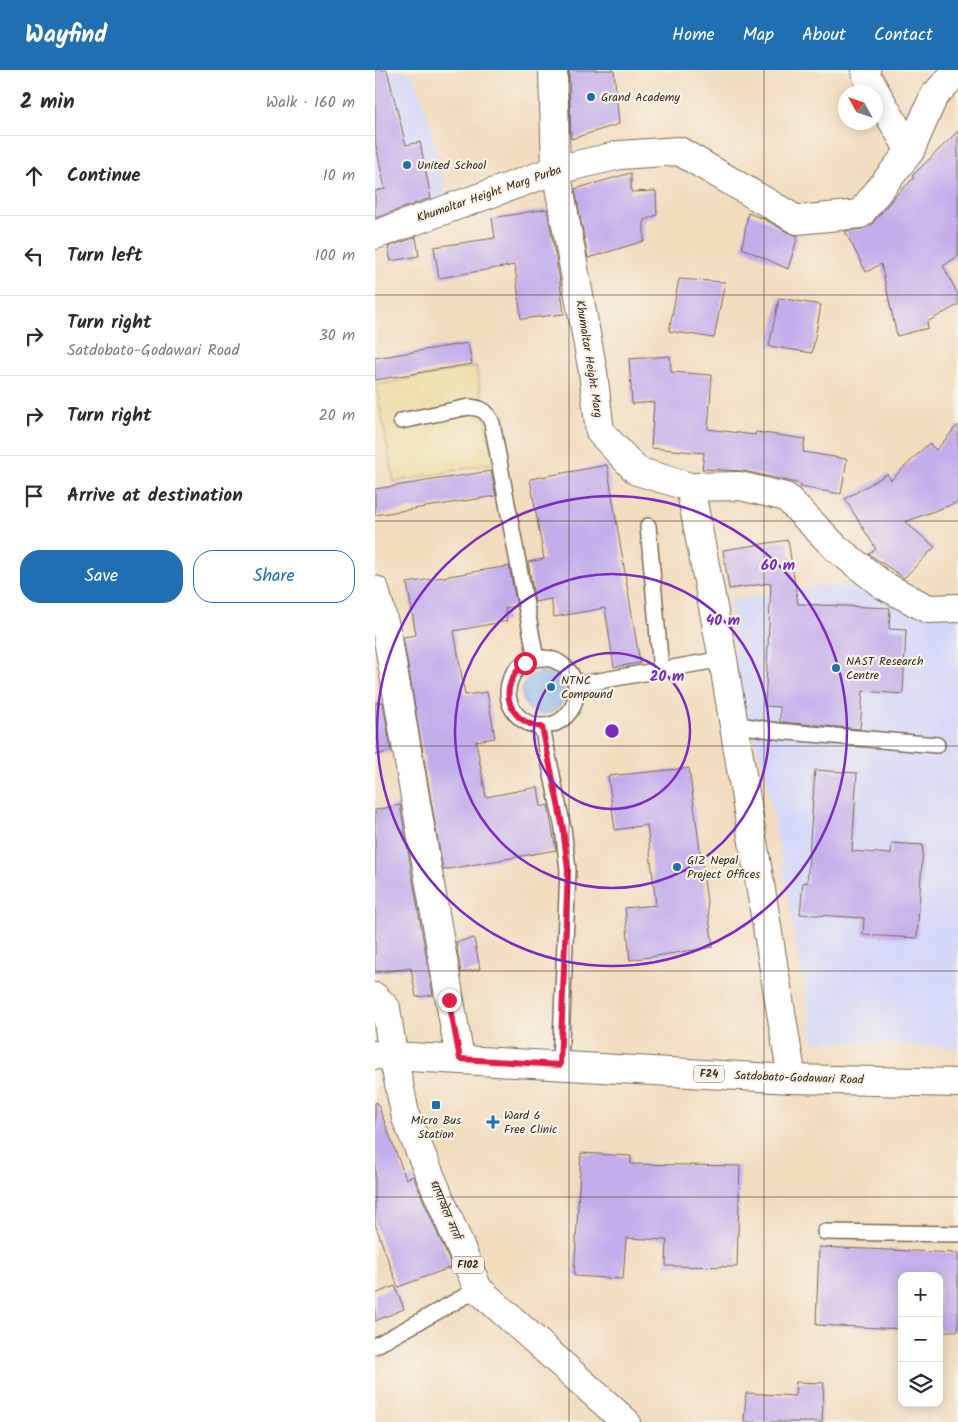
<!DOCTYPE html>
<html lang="en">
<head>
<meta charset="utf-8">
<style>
	:root { --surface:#fff; --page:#f7f7f7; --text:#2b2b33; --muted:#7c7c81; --line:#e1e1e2; --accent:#1f6fb2 }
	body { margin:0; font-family:Kalam,"Playpen Sans Deva",sans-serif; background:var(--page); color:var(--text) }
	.controls { position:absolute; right:15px; bottom:15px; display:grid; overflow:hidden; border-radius:10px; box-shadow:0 2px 12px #0003 }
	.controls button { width:45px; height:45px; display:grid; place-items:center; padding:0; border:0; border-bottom:1px solid var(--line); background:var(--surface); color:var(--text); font:25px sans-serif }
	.compass { position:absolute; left:463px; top:15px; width:45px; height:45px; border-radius:50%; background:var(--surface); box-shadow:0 2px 12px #0003; rotate:310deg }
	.stop { position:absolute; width:15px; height:15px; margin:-11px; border:4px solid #e11d48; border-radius:50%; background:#fff }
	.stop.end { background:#e11d48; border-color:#fff; box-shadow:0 1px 5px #0008 }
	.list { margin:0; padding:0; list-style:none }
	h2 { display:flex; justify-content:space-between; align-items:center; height:65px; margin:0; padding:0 20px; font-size:21px }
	h2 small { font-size:16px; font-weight:400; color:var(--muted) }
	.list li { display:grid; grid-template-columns:32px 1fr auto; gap:15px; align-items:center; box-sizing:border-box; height:80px; padding:0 20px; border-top:1px solid var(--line) }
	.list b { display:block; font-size:19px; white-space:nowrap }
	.list p { margin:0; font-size:16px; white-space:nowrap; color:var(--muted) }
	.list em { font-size:16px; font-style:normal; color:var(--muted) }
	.actions { display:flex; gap:10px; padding:15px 20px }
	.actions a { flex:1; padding:11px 0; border:1px solid var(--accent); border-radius:20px; text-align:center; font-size:18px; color:var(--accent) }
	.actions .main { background:var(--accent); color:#fff }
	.icon { flex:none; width:28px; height:28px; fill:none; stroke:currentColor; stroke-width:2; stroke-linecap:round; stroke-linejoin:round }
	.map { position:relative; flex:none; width:583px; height:1352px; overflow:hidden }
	header { display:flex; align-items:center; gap:30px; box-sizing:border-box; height:70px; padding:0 25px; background:var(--accent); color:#fff }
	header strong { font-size:24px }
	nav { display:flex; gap:28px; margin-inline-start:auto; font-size:18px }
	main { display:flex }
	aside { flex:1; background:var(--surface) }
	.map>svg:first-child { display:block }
	.built { fill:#d5d8f9 }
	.sand { fill:#eeda9e; stroke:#94825e }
	.water { fill:#80afea; stroke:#5e6c84 }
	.building { fill:#c3aeeb }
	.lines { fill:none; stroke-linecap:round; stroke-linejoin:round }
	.service-casing { stroke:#7b6856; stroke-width:18 }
	.minor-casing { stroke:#7b6856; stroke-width:30 }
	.primary-casing { stroke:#7b6856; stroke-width:30 }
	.service { stroke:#fff; stroke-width:15 }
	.minor { stroke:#fff; stroke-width:28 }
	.primary { stroke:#fff; stroke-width:28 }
	.route { stroke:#e11d48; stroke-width:6 }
	.grid { fill:none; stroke:#3b2a1e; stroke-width:1; stroke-opacity:0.55 }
	.ring { fill:none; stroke:#7b2cbf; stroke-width:2.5 }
	.poi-dot { fill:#1f6fb2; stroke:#f7f3e8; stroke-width:2 }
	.labels { text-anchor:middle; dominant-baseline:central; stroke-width:4.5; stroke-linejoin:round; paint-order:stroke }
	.shield { fill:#f7f3e8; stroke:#73665b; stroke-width:1 }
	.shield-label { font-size:11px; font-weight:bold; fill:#3b2a1e }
	.poi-label { font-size:12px; fill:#3b2a1e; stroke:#f7f3e8; text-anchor:start }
	.street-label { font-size:12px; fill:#3b2a1e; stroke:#f7f3e8 }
	.centre { fill:#7b2cbf; stroke:#f7f3e8; stroke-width:2.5 }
	.ring-label { font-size:15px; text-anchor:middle; font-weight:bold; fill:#7b2cbf; stroke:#f7f3e8; stroke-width:4.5; stroke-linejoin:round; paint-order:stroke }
</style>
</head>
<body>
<header>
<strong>Wayfind</strong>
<nav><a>Home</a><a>Map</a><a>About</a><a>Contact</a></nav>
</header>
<main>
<aside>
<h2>2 min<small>Walk · 160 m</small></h2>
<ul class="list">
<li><svg class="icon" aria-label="ahead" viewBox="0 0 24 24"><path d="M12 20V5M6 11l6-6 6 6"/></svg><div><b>Continue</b></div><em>10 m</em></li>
<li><svg class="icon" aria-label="left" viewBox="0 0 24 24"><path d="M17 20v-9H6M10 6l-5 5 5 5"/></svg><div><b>Turn left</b></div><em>100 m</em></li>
<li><svg class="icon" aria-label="right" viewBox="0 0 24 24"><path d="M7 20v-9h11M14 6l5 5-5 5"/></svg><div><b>Turn right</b><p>Satdobato-Godawari Road</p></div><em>30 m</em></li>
<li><svg class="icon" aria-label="right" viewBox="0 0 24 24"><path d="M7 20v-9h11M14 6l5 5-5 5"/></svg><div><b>Turn right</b></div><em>20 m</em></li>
<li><svg class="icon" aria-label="arrive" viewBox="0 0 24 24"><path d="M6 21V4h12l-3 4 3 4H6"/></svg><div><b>Arrive at destination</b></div></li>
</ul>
<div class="actions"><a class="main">Save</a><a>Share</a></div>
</aside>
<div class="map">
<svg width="583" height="1352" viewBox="0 0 583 1352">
	<rect width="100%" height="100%" fill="#f7f3e8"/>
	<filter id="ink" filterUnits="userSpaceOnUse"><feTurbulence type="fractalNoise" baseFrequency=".02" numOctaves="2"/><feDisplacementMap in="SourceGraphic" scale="10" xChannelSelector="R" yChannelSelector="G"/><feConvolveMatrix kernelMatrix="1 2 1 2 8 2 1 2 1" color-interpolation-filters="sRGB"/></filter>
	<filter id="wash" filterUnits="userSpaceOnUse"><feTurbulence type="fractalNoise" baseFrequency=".0096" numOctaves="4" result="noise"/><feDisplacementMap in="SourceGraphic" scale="20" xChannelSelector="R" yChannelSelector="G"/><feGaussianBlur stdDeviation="1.12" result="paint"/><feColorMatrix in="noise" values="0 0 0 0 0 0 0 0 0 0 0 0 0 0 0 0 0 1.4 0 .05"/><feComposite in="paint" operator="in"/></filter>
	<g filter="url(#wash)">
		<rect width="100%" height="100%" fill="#f2dcbe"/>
		<g class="built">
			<polygon points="0,0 37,2 54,49 76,141 0,171"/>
			<polygon points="453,515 503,518 583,547 583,978 439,971 391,706 364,620 354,530"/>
		</g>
		<polygon class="sand" points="101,296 119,393 19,412 1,315"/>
		<circle class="water" cx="168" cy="623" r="21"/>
		<g id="blocks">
			<g class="building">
				<polygon points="0,0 12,0 31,75 45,72 56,128 0,148 0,121 10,119 0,71"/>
				<polygon points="194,0 239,0 244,54 196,69"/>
				<polygon points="583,61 583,186 568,196 583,224 583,235 552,252 553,258 522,266 506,194 491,202 470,161 487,159 497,154 519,127 539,108 537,106"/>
				<polygon points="256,103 256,122 281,121 282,145 269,150 269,171 213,188 200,119"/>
				<polygon points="172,139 184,205 189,244 146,249 140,195 64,208 59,177 120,168 117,148"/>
				<polygon points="373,143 389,149 414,163 423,166 413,199 367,178"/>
				<polygon points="41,167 44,186 16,191 13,177"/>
				<polygon points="304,209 350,212 339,268 294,261"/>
				<polygon points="404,228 446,235 437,283 394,276"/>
				<polygon points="93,273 97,294 0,310 0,288"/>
				<polygon points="295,286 296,302 337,305 333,359 380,365 381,362 430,369 428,382 472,389 466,424 425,417 426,414 369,401 327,399 329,383 276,378 279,332 257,334 254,289"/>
				<polygon points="583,355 583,432 530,452 560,477 529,508 494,484 501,479 470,429 512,404 516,410 554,373 561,380"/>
				<polygon points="232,395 265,593 239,597 230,538 179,547 176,529 160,532 153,492 169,489 155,409"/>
				<polygon points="116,401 121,426 0,445 0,419"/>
				<polygon points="413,470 423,534 515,538 514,559 531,560 528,624 488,621 485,659 405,652 405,637 390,636 396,513 354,519 348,480"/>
				<polygon points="134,496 142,536 130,538 132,551 79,561 90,625 112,622 120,668 101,671 111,727 163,717 166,737 173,735 181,780 68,800 28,567 41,565 32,513"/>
				<polygon points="8,632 16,681 0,685 0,633"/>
				<polygon points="314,698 338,877 255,890 250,838 281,835 272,755 240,760 233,706"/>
				<polygon points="440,700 482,703 477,781 516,784 517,773 548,775 542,868 488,865 489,848 425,844 428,812 432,813"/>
				<polygon points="25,735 58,925 41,927 36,898 0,903 0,740"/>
				<polygon points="99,868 105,899 86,903 81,872"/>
				<polygon points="2,1032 31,1109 38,1106 77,1197 23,1217 0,1154 0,1033"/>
				<polygon points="206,1083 256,1086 256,1094 365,1096 362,1197 291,1196 292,1170 251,1168 248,1209 199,1206"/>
				<polygon points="444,1177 583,1183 583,1261 564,1261 564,1206 527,1206 527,1259 441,1255"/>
				<polygon points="20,1216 29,1239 0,1251 0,1224"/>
				<polygon points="421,1312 449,1313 447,1352 369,1352 371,1323 420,1326"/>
			</g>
		</g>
	</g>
	<g filter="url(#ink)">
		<use href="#blocks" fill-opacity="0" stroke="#7b6856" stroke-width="1"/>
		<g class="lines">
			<g class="service-casing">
				<g id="service">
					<path d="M26,351L94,337C107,338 112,341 117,353L161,589"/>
					<polyline points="273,456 286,600"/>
					<circle cx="167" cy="622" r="34"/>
					<polyline points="201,615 348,589"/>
					<polyline points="358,654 402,661 562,675"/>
					<polyline points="167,657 188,758 193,800 185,995"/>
					<polyline points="450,1162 583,1164"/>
					<polyline points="0,1276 103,1219"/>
				</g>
			</g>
			<g class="minor-casing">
				<g id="minor">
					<polyline points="178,0 181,100 218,302 225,362 262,401 315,417 365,416 411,427 461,478 508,515 553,539 583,538"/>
					<polyline points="491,0 492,7 535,81"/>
					<polyline points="0,165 181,100 245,85 304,81 422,150 485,144 535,81 559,26 583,0"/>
					<polyline points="315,417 348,589 417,1009"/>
					<polyline points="0,520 12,564 85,989"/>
					<polyline points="0,927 11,938 18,985"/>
				</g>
			</g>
			<g class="primary-casing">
				<g id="primary">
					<polyline points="0,985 417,1009 583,1013"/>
					<polyline points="18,985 31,1048 103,1219 251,1352"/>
				</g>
			</g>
			<use href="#service" class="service"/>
			<use href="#minor" class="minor"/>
			<use href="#primary" class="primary"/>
		</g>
	</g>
	<g class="lines" filter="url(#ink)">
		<path class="route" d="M74,930L85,989L185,995L193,800L188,758L167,657C131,652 122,616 150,593"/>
	</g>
	<path class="grid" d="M194,0V1352M389,0V1352M0,225H583M0,451H583M0,676H583M0,901H583M0,1127H583"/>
	<g class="ring">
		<circle cx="237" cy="661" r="78"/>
		<circle cx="237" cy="661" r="157"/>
		<circle cx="237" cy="661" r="235"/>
	</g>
	<g class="poi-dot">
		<circle cx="216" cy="27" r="5"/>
		<circle cx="32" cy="95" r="5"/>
		<circle cx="461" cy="598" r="5"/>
		<circle cx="176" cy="617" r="5"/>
		<circle cx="302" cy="797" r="5"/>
		<rect x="56" y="1030" width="10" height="10" rx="2.5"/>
		<path d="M115.5 1044.5h5v5h5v5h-5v5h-5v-5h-5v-5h5z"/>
	</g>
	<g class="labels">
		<g class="shield">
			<rect x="319" y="995.5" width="30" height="17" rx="4"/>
			<rect x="77" y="1186.5" width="32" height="17" rx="4"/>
		</g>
		<g class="shield-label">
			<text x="334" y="1004">F24</text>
			<text x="93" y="1195">F102</text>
		</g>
		<g class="poi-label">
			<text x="226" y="27">Grand Academy</text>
			<text x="42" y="95">United School</text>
			<text x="471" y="591">NAST Research<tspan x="471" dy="14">Centre</tspan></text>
			<text x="186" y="610">NTNC<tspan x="186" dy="14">Compound</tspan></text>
			<text x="312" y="790">GIZ Nepal<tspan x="312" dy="14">Project Offices</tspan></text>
			<text x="129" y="1045">Ward 6<tspan x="129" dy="14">Free Clinic</tspan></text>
			<text x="61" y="1050" text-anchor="middle">Micro Bus<tspan x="61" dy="14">Station</tspan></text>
		</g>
		<g class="street-label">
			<text transform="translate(114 124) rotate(-19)">Khumaltar Height Marg Purba</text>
			<text transform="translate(214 289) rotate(81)">Khumaltar Height Marg</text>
			<text transform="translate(424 1008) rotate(2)">Satdobato-Godawari Road</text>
			<text transform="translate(70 1140) rotate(67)">धापाखेल मार्ग</text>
		</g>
	</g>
	<circle cx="237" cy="661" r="8" class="centre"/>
	<g class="ring-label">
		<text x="403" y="500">60 m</text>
		<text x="348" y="555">40 m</text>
		<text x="292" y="611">20 m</text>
	</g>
</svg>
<div class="controls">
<button>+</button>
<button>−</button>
<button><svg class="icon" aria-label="layers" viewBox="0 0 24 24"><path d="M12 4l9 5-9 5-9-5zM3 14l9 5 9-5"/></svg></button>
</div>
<svg class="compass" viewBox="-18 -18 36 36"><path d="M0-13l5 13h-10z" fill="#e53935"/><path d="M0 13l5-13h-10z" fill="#7c7c81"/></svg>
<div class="stop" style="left:150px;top:593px"></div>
<div class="stop end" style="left:74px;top:930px"></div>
</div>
</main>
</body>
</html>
